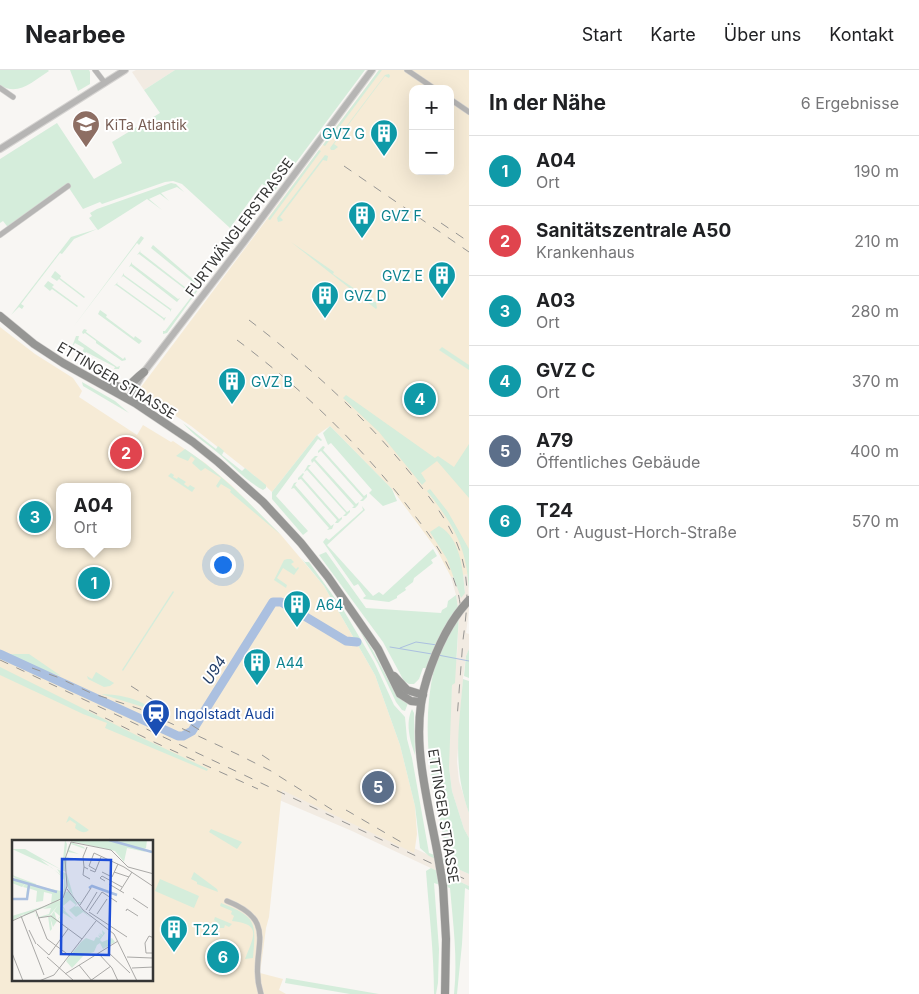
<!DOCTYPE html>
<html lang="de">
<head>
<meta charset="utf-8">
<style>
	:root { --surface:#fff; --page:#f2f2f2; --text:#202124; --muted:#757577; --line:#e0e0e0; --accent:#0f766e }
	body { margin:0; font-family:Inter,sans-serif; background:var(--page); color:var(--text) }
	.controls { position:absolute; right:15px; top:15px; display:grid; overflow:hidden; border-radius:10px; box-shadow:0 5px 20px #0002 }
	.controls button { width:45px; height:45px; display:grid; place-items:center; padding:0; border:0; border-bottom:1px solid var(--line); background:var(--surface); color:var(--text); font:25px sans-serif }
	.you { position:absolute; left:222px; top:494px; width:18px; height:18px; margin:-12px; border:4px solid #fff; border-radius:50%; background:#1a73e8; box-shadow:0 0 0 8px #1a73e833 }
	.badge { display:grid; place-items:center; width:32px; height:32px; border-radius:50%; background:var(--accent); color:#fff; font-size:16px; font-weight:700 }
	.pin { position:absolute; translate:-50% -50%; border:2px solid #fff; box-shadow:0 1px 5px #0006 }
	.popup { position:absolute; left:56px; top:413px; width:75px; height:65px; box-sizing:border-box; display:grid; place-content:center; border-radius:10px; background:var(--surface); filter:drop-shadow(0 1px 4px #0005); font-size:16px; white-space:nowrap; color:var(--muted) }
	.popup b { font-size:19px; color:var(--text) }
	.popup::after { content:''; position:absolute; left:50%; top:100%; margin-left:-10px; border:10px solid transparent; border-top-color:var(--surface) }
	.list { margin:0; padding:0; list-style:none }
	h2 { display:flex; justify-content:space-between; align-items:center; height:65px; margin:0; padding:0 20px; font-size:21px }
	h2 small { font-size:16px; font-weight:400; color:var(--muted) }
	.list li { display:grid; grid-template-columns:32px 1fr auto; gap:15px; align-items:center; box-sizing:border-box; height:70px; padding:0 20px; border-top:1px solid var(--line) }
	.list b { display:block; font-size:19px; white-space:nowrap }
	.list p { margin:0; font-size:16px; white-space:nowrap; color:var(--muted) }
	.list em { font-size:16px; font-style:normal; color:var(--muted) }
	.map { position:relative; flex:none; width:469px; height:924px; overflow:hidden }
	header { display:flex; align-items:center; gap:30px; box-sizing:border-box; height:70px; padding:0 25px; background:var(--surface); border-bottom:1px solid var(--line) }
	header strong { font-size:24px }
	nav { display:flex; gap:28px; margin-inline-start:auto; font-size:18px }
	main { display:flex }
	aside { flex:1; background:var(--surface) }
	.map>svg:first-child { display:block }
	.built { fill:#f2ebe2 }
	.industrial { fill:#f6ebd6; fill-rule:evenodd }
	.green { fill:#d5eddb }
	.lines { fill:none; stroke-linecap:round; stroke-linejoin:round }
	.stream { stroke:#abc0e0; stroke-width:1 }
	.river { stroke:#abc0e0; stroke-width:9 }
	.minor-casing { stroke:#d5d3d1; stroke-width:6 }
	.tertiary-casing { stroke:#d5d3d1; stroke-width:8 }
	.secondary-casing { stroke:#d5d3d1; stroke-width:9 }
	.minor { stroke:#b6b5b4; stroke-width:5 }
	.tertiary { stroke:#b6b5b4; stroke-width:6 }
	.secondary { stroke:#969694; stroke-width:8 }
	.rail { stroke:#969593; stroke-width:1; stroke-dasharray:9 9; stroke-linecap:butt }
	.secondary-bridge-casing { stroke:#d5d3d1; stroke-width:9; stroke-linecap:butt }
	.secondary-bridge { stroke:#969694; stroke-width:8 }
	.labels { text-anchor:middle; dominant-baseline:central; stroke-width:4; stroke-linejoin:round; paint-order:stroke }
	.education-label { font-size:14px; fill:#785e54; stroke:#fff; text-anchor:start }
	.culture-label { font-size:14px; fill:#0d838f; stroke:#fff; text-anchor:start }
	.street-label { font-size:14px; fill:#353534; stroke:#fff }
	.transit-label { font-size:14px; fill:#164399; stroke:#fff; text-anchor:start }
	.water-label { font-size:15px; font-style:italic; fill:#223e68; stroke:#fff }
	.inset-river { fill:none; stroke:#abc0e0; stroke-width:2.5 }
	.inset-road { fill:none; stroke:#aaa9a7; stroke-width:1 }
	.view { fill:#1d4ed8; fill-opacity:0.15; stroke:#1d4ed8; stroke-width:2.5 }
	.inset-edge { fill:none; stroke:#353534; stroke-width:2.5 }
</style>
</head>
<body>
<header>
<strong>Nearbee</strong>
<nav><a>Start</a><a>Karte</a><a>Über uns</a><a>Kontakt</a></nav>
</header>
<main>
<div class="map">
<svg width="469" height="924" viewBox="0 0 469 924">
	<rect width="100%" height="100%" fill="#f8f6f3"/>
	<g class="built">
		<polygon points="136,0 175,0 144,20 132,2"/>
		<polygon points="468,504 469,539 466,563 469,564 469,579 466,586 463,609 457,692 459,711 469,743 469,768 464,759 452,721 449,697 448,674 452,614 457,585 459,544 456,525 451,507 454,506 457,514 465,523 463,505"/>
		<polygon points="0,583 469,804 469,816 352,761 209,700"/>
	</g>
	<g class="industrial">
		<path d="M379,0H469V504L451,507L437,480L392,419L330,356L317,365L272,422L256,407L191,356L138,321ZM413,19H450V101H413Z"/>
		<path d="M0,257L35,284L73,308L82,321L79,327L137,365L143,355L171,372L173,371L205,393L231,415L281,465L324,516L375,605L400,675L415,736L417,764L415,778L414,783L282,720L269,847L266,858L260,903L283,909L279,920L286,924H0ZM60,417H128V474H60ZM14,772H152V910H14Z"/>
	</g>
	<g class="green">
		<path d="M0,0H48L49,1C33,11 18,27 0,15Z"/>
		<polygon points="70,0 89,0 90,2 90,14 78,21"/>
		<polygon points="175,0 365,0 274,122 262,114 230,158 182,114 173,111 165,112 102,134 100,132 83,139 69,118 10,160 3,151 0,153 0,89 57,53 94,109 122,93 112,72 160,43 144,20"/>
		<polygon points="379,0 382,0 325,76 323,75"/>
		<polygon points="385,5 389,4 390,6 389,8 385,6 334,74 338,77 334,80 331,80 330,78"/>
		<polygon points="319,80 321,81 270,150 268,149"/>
		<polygon points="325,85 328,86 327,91 323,90 280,147 283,150 282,151 278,152 277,148"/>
		<polygon points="171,113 176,114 184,122 177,117 161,123 169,131 160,124 149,129 162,140 147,129 98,160 97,159 74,169 62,184 60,183 21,234 24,236 22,239 19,237 11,245 71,167 97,159 89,148 92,146 90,143 97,139"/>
		<polygon points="141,166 144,168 139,175 137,173 74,256"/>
		<polygon points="291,172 334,202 333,204 374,232 376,232 377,238 376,239"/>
		<polygon points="153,175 196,212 194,213 151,178"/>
		<polygon points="141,180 140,182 186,218 187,217 185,221 185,219 139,184 137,185"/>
		<polygon points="132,192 132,194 178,229 180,228 177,232 131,196 129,197"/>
		<polygon points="55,201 61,206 60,208 85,227 84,228 59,209 57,211 51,207"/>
		<polygon points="124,203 124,205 171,239 172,238 170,242 170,240 123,206 121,208"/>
		<polygon points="48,211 54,215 52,217 78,236 77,237 52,219 50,221 44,216"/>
		<polygon points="118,212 117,214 164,248 166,247 164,251 163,249 116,215 114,216"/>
		<polygon points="197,214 200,217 167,263 163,264 163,261 165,261 192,226 190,224 192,221 194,223 197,219 195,217"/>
		<polygon points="100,240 107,245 106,247 134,268 135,266 142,271 139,274 98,244"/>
		<polygon points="84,259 87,260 86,262 123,289 125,287 126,290 122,291 96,273 96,271 85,263 83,264 82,262"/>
		<polygon points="76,266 79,266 78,270 117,297 120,296 119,299 114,299 115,297 86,282 84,284 82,283 84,278 75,273 72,277"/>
		<polygon points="442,277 469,295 469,300 439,280"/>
		<polygon points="82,312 115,331 129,343 83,316"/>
		<polygon points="346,325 435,388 438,386 454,397 469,374 469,428 437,391 421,403 426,411 422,415 379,362 343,328"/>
		<path d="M183,353L216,379L218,376L224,381L222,385L242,401L245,398L266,415V418L263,420C246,411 233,396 218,383C206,373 193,365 183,353Z"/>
		<polygon points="330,356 392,419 397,431 383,436 369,423 372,420 331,373 328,375 323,363"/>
		<polygon points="317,365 322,370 321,371 318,369 276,426 308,461 303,465 272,429 272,422"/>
		<polygon points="323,376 325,377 323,380 364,426 367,424 367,427 363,431 360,431 363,428 321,381 318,383 318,381"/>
		<path d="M185,379C221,403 250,434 281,465L230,422L231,420L221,414L218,418L216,416L221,408L205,398L201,401L192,393L195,389L191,386L188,391L176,386Z"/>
		<polygon points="315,386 318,386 315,389 356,434 359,432 358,435 355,438 352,438 354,436 314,391 312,393 311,390"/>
		<polygon points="308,395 311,395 308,398 347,442 350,440 350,442 346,446 343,446 346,443 307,400 304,402"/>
		<polygon points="171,403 174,405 173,407 177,409 178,407 186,412 184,414 188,417 190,415 195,418 192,422 168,406"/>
		<polygon points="303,403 304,404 302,407 339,449 342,447 342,449 338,453 335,453 337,450 301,409 298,410 298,408"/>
		<polygon points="297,412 295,415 331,456 334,454 332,459 327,460 329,458 294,418 291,419 294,413"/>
		<path d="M430,419L448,442L469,479V519C466,475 454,456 427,421Z"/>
		<polygon points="362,436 365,440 327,475 373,526 379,522 383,525 433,479 437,486 431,490 433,493 414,508 413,512 405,518 406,520 397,526 397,528 389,532 364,529 363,528 366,526 358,514 354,516 323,472 326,468 329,470 363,440"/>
		<path d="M439,456C461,468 463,501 465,523L461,528L447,489L430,462Z"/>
		<path d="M326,482L366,538L441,543L442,540L447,537L448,531L456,525L459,544L455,613L452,615L449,697L452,721L464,759L469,768V804L429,786L420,778L415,736L400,675L375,605L324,516L301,488L305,492H309L344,541L374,592L394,635L405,647L407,669L412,688L429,783L446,789C445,769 439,748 435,729C427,686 424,642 434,599L423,598L419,609L414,614H409L404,611L383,572L319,485Z"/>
		<polygon points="287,489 291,489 294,492 291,494 296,499 298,497 299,498 294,505 283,498 277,508 287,515 286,518 274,510 284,490"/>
		<polygon points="173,521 174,522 123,601 122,600"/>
		<polygon points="355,552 372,579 393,619 408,633 405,641 402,640 396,632 378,594"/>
		<polygon points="469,579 469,608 464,606 466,586"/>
		<polygon points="0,582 6,584 29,584 61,606 28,596"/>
		<polygon points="0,597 136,665 208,699 207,701 105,658 107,653 83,644 0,605"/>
		<polygon points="96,602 114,613 110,616 104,617 88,609 87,606 92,609"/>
		<path d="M463,609L469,611V743C452,696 459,658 463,609Z"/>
		<path d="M101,624C123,625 137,628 156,641Z"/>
		<path d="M412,639L414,643L415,685C410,671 405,653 412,639Z"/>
		<path d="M69,746L89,760C84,764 80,762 75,758L76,754L70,750L66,753Z"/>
		<polygon points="211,759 242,772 237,779 209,762"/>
		<path d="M431,798L469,816V820L465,818L462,874L457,924H454C458,889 453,853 450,818L434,813L439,879L438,913L436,924H434C434,883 429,842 426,801Z"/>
		<polygon points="194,802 217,819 218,822 197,814 197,812 191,809"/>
		<polygon points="160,809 199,826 194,838 155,821"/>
		<path d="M221,833C257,847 256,852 253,888L245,889C254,866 262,854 232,851L234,846L231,844L232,841L220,836Z"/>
		<polygon points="215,847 232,854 229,857 225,855 224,858 219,858 218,853 214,850"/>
		<polygon points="286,908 379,924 350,924 285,913"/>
	</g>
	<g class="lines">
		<g class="stream">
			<polyline points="352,572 357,572"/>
			<polyline points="390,577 432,584"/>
			<polyline points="400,578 416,572 437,575"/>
			<polyline points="438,585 469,591"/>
		</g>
		<polyline class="river" points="0,584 178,666 183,666 192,661 273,532 281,532 346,571 357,572"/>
		<g class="minor-casing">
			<g id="minor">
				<polyline points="95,0 105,13"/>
				<polyline points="407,0 435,19"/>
				<polyline points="0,18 13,27"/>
				<polyline points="450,29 469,42"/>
				<polyline points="0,165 68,116"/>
				<path d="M227,831C283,853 247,880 261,924"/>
			</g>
		</g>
		<g class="tertiary-casing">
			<g id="tertiary">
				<polyline points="0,79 125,0"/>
				<polyline points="128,329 144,302 244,172 372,0"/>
			</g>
		</g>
		<g class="secondary-casing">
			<g id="secondary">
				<polyline points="0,246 34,274 63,293 135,333 193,372 218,392 263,432 301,473 328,507 378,579 400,624 411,631 421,632"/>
				<path d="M107,312C130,323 127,315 144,302"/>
				<polyline points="394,606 407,620 423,625"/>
				<path d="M427,608C408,666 428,729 438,786"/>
				<polyline points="443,816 446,869 445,924"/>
			</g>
		</g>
		<use href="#minor" class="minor"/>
		<use href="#tertiary" class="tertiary"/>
		<use href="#secondary" class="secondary"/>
		<g class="rail">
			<polyline points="344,96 469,182"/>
			<polyline points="441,153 469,172"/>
			<path d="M249,250C309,296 364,346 411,404C435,434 459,463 465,502C469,525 466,547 463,570C461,596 459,623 457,649"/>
			<path d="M237,270C300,317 357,372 406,434C431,467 460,502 461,545"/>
			<polyline points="0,590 469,811"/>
			<polyline points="32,598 57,607 91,623 140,639 237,684 271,701 334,741"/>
			<polyline points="131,616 201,661"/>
			<polyline points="89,640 156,673 258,719"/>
			<polyline points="262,685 274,693"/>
			<polyline points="346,740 401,772"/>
		</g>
		<g class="secondary-bridge-casing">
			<g id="secondary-bridge">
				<path d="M427,608C436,580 448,552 469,530"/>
				<polyline points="438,786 443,816"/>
			</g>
		</g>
		<use href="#secondary-bridge" class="secondary-bridge"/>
	</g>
	<defs>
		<g id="school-pin" transform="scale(1.4375)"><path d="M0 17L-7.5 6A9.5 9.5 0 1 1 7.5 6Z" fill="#8d6e63" stroke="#fff"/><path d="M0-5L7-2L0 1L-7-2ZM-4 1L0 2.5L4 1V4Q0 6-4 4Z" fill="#fff"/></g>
		<g id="building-pin" transform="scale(1.4375)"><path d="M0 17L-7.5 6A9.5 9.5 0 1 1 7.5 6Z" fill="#0f9aa8" stroke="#fff"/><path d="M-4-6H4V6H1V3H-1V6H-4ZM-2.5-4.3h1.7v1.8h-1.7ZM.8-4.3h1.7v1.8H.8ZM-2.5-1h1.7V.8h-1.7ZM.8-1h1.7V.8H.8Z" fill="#fff"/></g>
		<g id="station-pin" transform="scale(1.4375)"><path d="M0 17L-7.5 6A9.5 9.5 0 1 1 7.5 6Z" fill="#1a4fb4" stroke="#fff"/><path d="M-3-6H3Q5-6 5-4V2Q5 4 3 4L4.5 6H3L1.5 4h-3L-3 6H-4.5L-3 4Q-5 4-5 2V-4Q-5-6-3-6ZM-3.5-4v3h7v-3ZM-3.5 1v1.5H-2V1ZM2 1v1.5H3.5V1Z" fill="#fff"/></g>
	</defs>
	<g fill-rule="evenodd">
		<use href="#school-pin" x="86" y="54"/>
		<use href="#building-pin" x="384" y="63"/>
		<use href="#building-pin" x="362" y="145"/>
		<use href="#building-pin" x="442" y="205"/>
		<use href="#building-pin" x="325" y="225"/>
		<use href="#building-pin" x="232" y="311"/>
		<use href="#building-pin" x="297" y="534"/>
		<use href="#building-pin" x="257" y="592"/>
		<use href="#station-pin" x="156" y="643"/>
		<use href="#building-pin" x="174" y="859"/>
	</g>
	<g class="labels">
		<g class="education-label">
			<text x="105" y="54">KiTa Atlantik</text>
		</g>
		<g class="culture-label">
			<text x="365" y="63" text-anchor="end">GVZ G</text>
			<text x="381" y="145">GVZ F</text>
			<text x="423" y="205" text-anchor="end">GVZ E</text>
			<text x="344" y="225">GVZ D</text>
			<text x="251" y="311">GVZ B</text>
			<text x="316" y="534">A64</text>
			<text x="276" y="592">A44</text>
			<text x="193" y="859">T22</text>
		</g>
		<g class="street-label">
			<text transform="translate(239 157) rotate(-53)">FURTWÄNGLERSTRASSE</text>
			<text transform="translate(117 310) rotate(31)">ETTINGER STRASSE</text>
			<text transform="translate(444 746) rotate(81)">ETTINGER STRASSE</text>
		</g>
		<g class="transit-label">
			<text x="175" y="643">Ingolstadt Audi</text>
		</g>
		<g class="water-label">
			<text transform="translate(214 600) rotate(-57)">U94</text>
		</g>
	</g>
	<g transform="translate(12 770)">
		<rect width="141" height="141" fill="#f8f6f3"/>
		<path d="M53,0L55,4L52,30L56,7L59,2L72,7L73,9L59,4L57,10L67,14L56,12L54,17L69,21L55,18L54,32L28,19L49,35L51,43L50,58L43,64L22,71L25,75V78L23,72L11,76V79L10,77L12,74L0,81V76L39,64L40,54L32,52L31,61L24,62L25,51L16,48L15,59H0L14,58L15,48L11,47L13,44L10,47L0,43V39L5,40L0,35L24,44V46L49,51L50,44L48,35L39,27L0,9H13L50,30ZM54,0H102L107,4L106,0H135L134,8L130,10L134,12L115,8L112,22L103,11ZM45,29L55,34L61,55L65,62H70L66,64L56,48L53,33L54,52L57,51L65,64L63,67L66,66L79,78L71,72L64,77L57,70L64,65L58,60L51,66L54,71L47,65L62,80L51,73L46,80L52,85L45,81L48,76L42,71L45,81L41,87L38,77L46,65L38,75H35L38,76L40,89L38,91L36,76L28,78V81L27,77L37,74L39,68L31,69L51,59L52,40ZM96,89L88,100L90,102L100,98L103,102L91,109L88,103L85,105L82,112L72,115L60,128L54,121L69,102L74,98L82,101L84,97L88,98L86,95L90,97L86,94L90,96L87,93L91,95L90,90L93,93Z" fill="#d5eddb"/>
		<path class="inset-river" d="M97,0L140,12M0,39L45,52M77,48L80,46L105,55M0,59H15L17,45"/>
		<path class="inset-road" d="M75,7L71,17L72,27L76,29M72,27L71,35L78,39M78,30L83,32L89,17M84,30L77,26L82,13L112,27L142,47M90,32L100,37L106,24M102,32L117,37M93,41L88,38L90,36L110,47M97,44L112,53M55,49L71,70L102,94L125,141M108,51L120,32M121,58L136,68M68,65L79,48M74,70L85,52M24,71L35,99L58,116M77,71L90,52L105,62M114,71L115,69L126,76M77,72L115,97M85,74L95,59M9,76L32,135M26,78L39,76L70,99M0,81L51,58L55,46L53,19L59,2L99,10L116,27L142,34M17,90L24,104M142,98L137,96L133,103L134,113H142M25,104L37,115L56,89M96,112L118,133M0,113L11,141M86,113L100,128L106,141M35,117L62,141M115,117L140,118M67,125L80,141M120,128L142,127M53,134L106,101M27,141L42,135L84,81M78,141L99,126"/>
		<path class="view" d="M50,19L99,20L97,115L49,114Z"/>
		<rect width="141" height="141" class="inset-edge"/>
	</g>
</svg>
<div class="controls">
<button>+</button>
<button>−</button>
</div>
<div class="you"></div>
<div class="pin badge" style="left:94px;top:513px;background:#0f9aa8">1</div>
<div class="popup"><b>A04</b>Ort</div>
<div class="pin badge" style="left:126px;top:383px;background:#e0444e">2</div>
<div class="pin badge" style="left:35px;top:447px;background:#0f9aa8">3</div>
<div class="pin badge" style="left:420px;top:329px;background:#0f9aa8">4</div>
<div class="pin badge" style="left:378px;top:717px;background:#5c6f8a">5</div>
<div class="pin badge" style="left:223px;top:887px;background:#0f9aa8">6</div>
</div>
<aside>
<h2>In der Nähe<small>6 Ergebnisse</small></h2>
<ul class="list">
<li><span class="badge" style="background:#0f9aa8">1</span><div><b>A04</b><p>Ort</p></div><em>190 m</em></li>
<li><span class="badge" style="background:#e0444e">2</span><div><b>Sanitätszentrale A50</b><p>Krankenhaus</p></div><em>210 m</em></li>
<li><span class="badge" style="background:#0f9aa8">3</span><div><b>A03</b><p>Ort</p></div><em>280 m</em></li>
<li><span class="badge" style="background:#0f9aa8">4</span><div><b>GVZ C</b><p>Ort</p></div><em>370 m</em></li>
<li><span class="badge" style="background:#5c6f8a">5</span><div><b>A79</b><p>Öffentliches Gebäude</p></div><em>400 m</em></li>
<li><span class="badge" style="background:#0f9aa8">6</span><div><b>T24</b><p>Ort · August-Horch-Straße</p></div><em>570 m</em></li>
</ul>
</aside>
</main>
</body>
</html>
